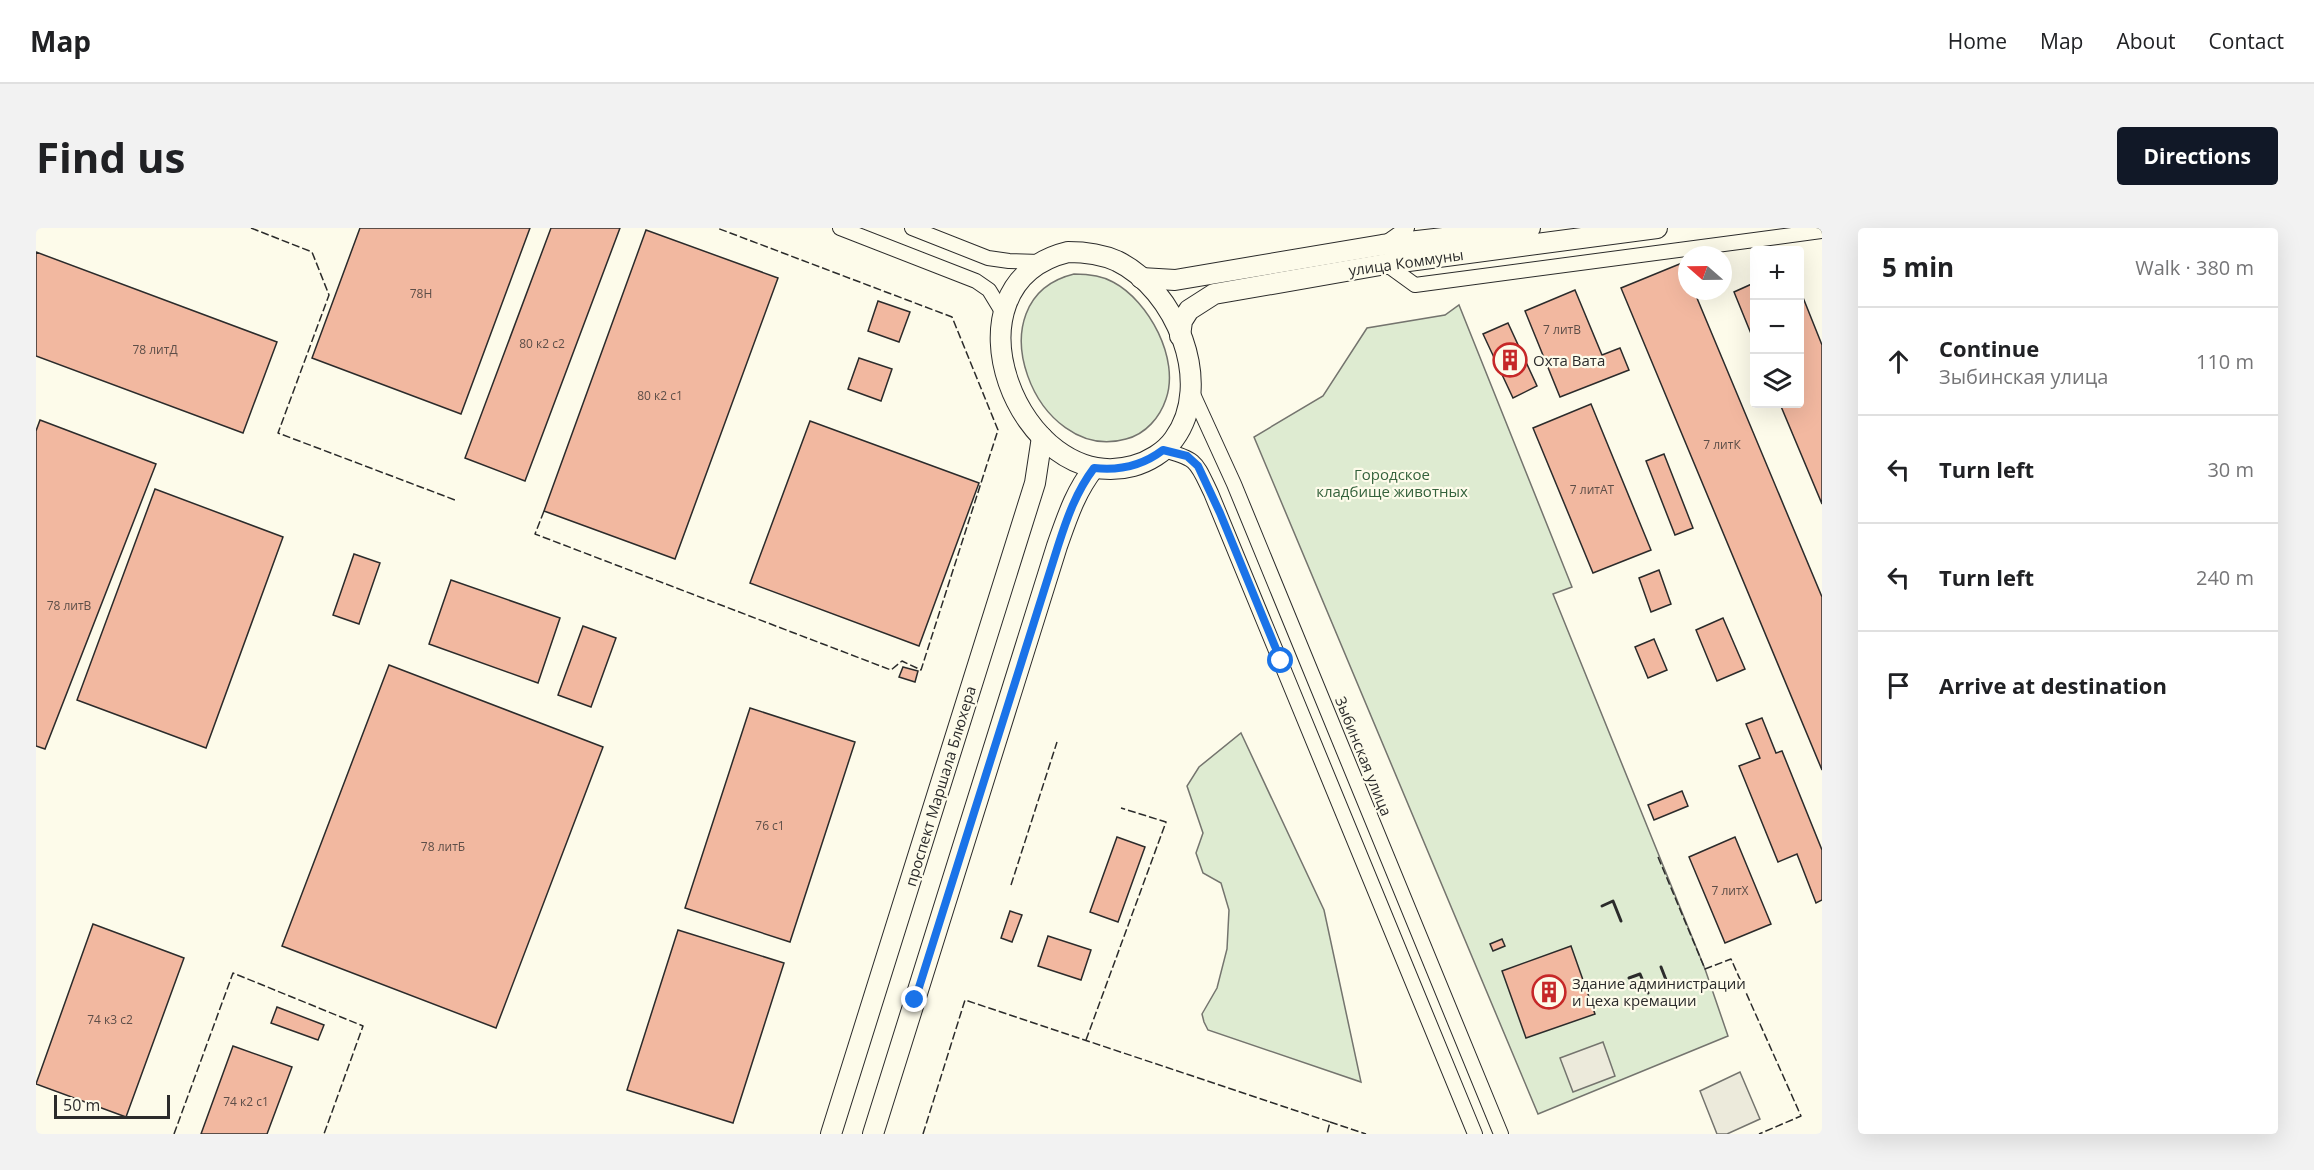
<!DOCTYPE html>
<html lang="en">
<head>
<meta charset="utf-8">
<style>
	:root { --surface:#fff; --page:#f2f2f2; --text:#202124; --muted:#757577; --line:#e0e0e0; --accent:#111827 }
	body { margin:0; font-family:"Open Sans",sans-serif; background:var(--page); color:var(--text) }
	.controls { position:absolute; right:18px; top:18px; display:grid; overflow:hidden; border-radius:6px; box-shadow:0 6px 24px #0002 }
	.controls button { width:54px; height:54px; display:grid; place-items:center; padding:0; border:0; border-bottom:2px solid var(--line); background:var(--surface); color:var(--text); font:30px sans-serif }
	.compass { position:absolute; left:1642px; top:18px; width:54px; height:54px; border-radius:50%; background:var(--surface); box-shadow:0 6px 24px #0002; rotate:290deg }
	.scale { position:absolute; left:18px; bottom:15px; width:116px; box-sizing:border-box; padding-left:6px; border:3px solid #2b2b2b; border-top:0; font-size:16px; line-height:21px; white-space:nowrap; color:#2b2b2b; -webkit-text-stroke:4px #fdfbea; paint-order:stroke }
	.stop { position:absolute; width:18px; height:18px; margin:-14px; border:4px solid #1a73e8; border-radius:50%; background:#fff }
	.stop.end { background:#1a73e8; border-color:#fff; box-shadow:0 2px 6px #0008 }
	.list { margin:0; padding:0; list-style:none }
	h2 { display:flex; justify-content:space-between; align-items:center; height:78px; margin:0; padding:0 24px; font-size:26px }
	h2 small { font-size:20px; font-weight:400; color:var(--muted) }
	.list li { display:grid; grid-template-columns:39px 1fr auto; gap:18px; align-items:center; box-sizing:border-box; height:108px; padding:0 24px; border-top:2px solid var(--line) }
	.list b { display:block; font-size:22px; white-space:nowrap }
	.list p { margin:0; font-size:20px; white-space:nowrap; color:var(--muted) }
	.list em { font-size:20px; font-style:normal; color:var(--muted) }
	.icon { flex:none; width:33px; height:33px; fill:none; stroke:currentColor; stroke-width:2; stroke-linecap:round; stroke-linejoin:round }
	.map { position:relative; flex:none; width:1786px; height:906px; overflow:hidden; border-radius:6px }
	header { display:flex; align-items:center; gap:36px; box-sizing:border-box; height:84px; padding:0 30px; background:var(--surface); border-bottom:2px solid var(--line) }
	header strong { font-size:28px }
	nav { display:flex; gap:33px; margin-inline-start:auto; font-size:21px }
	.intro { display:flex; align-items:center; justify-content:space-between; box-sizing:border-box; height:144px; padding:0 36px }
	h1 { margin:0; font-size:42px }
	.button { padding:15px 27px; border-radius:6px; background:var(--accent); color:#fff; font-size:21px; font-weight:700 }
	main { display:flex; gap:36px; padding:0 36px }
	aside { flex:1; background:var(--surface); border-radius:6px; box-shadow:0 6px 24px #0002 }
	.map>svg:first-child { display:block }
	.green { fill:#deebd1; stroke:#74746e; stroke-width:1.5 }
	.parking { fill:#eceadb; stroke:#74746e; stroke-width:1.5 }
	.building { fill:#f2b8a0; stroke:#2b2b2b; stroke-width:1.5 }
	.lines { fill:none; stroke-linecap:round; stroke-linejoin:round }
	.street-casing { stroke:#2b2b2b; stroke-width:16 }
	.secondary-casing { stroke:#2b2b2b; stroke-width:22 }
	.street { stroke:#fdfbea; stroke-width:14 }
	.secondary { stroke:#fdfbea; stroke-width:20 }
	.fence { stroke:#2b2b2b; stroke-width:1.5; stroke-dasharray:8 3; stroke-linecap:butt }
	.wall { stroke:#2b2b2b; stroke-width:3 }
	.route { stroke:#1a73e8; stroke-width:8 }
	.labels { text-anchor:middle; dominant-baseline:central; stroke-width:4.5; stroke-linejoin:round; paint-order:stroke }
	.number-label { font-size:12px; fill:#5d4e48 }
	.street-label { font-size:15px; fill:#2b2b2b; stroke:#fdfbea }
	.poi-label { font-size:15px; fill:#2b2b2b; stroke:#fdfbea; text-anchor:start }
	.park-label { font-size:15px; fill:#34623c; stroke:#fdfbea }
</style>
</head>
<body>
<header>
<strong>Map</strong>
<nav><a>Home</a><a>Map</a><a>About</a><a>Contact</a></nav>
</header>
<div class="intro"><h1>Find us</h1><a class="button">Directions</a></div>
<main>
<div class="map">
<svg width="1786" height="906" viewBox="0 0 1786 906">
	<rect width="100%" height="100%" fill="#fdfbea"/>
	<g class="green">
		<path d="M1038,46C1052,46 1065,47 1077,54C1113,73 1144,131 1130,171C1124,189 1110,206 1090,211C1000,237 935,71 1038,46Z"/>
		<polygon points="1423,77 1536,359 1517,366 1669,741 1692,808 1502,886 1218,209 1287,168 1331,100 1409,87"/>
		<polygon points="1205,505 1288,682 1325,854 1172,802 1168,794 1166,786 1181,760 1191,721 1193,682 1185,655 1167,645 1160,625 1167,605 1151,558 1163,539"/>
	</g>
	<g class="parking">
		<polygon points="1567,814 1579,848 1537,864 1524,830"/>
		<polygon points="1704,844 1724,891 1691,906 1681,906 1664,863"/>
	</g>
	<g class="building">
		<polygon points="324,0 494,0 425,186 276,130"/>
		<polygon points="515,0 584,0 489,253 429,230"/>
		<polygon points="610,2 742,50 639,331 508,283"/>
		<polygon points="0,24 241,114 207,205 0,128"/>
		<polygon points="1646,35 1651,46 1651,63 1658,63 1786,369 1786,542 1585,60"/>
		<polygon points="1718,55 1718,113 1698,64"/>
		<polygon points="1539,62 1566,127 1584,120 1593,142 1524,169 1489,83"/>
		<polygon points="1764,62 1786,117 1786,276 1744,176 1764,176"/>
		<polygon points="842,73 874,84 863,114 832,103"/>
		<polygon points="1472,95 1501,158 1477,170 1447,106"/>
		<polygon points="823,130 856,141 845,173 812,161"/>
		<polygon points="1555,176 1615,322 1557,345 1497,200"/>
		<polygon points="4,192 120,236 9,521 0,518 0,203"/>
		<polygon points="774,193 943,255 883,418 714,355"/>
		<polygon points="1628,226 1657,300 1639,307 1610,233"/>
		<polygon points="119,261 247,309 170,520 41,472"/>
		<polygon points="318,326 344,335 323,396 297,387"/>
		<polygon points="1623,342 1635,376 1615,384 1603,350"/>
		<polygon points="415,352 524,390 502,455 393,416"/>
		<polygon points="1687,390 1709,441 1681,453 1660,402"/>
		<polygon points="547,398 580,410 555,479 522,467"/>
		<polygon points="1618,411 1631,442 1612,450 1599,419"/>
		<polygon points="353,437 567,519 460,800 246,718"/>
		<polygon points="867,439 882,443 879,454 863,449"/>
		<polygon points="714,480 819,514 754,714 649,680"/>
		<polygon points="1726,490 1740,525 1746,523 1786,622 1786,672 1780,675 1761,626 1742,634 1703,538 1724,530 1710,496"/>
		<polygon points="1646,563 1652,578 1618,592 1612,577"/>
		<polygon points="1081,609 1109,619 1082,694 1054,684"/>
		<polygon points="1699,609 1735,696 1689,715 1653,629"/>
		<polygon points="974,683 986,687 976,714 965,710"/>
		<polygon points="57,696 148,730 90,889 0,856"/>
		<polygon points="642,702 748,735 697,895 591,862"/>
		<polygon points="1012,708 1055,722 1045,752 1002,738"/>
		<polygon points="1466,711 1469,718 1457,723 1454,716"/>
		<polygon points="1535,718 1559,786 1490,810 1466,743"/>
		<polygon points="241,779 288,797 282,812 235,795"/>
		<polygon points="197,818 256,839 231,906 165,906"/>
	</g>
	<g class="lines">
		<g class="street-casing">
			<g id="street">
				<polyline points="804,0 940,53 953,62 967,85"/>
				<polyline points="876,0 952,30 973,33 1004,34"/>
				<polyline points="1348,16 1371,0"/>
				<polyline points="1350,36 1379,57 1786,3"/>
				<polyline points="1156,164 1198,256 1465,906"/>
				<path d="M1127,222C1162,231 1160,234 1175,265L1439,906"/>
			</g>
		</g>
		<g class="secondary-casing">
			<g id="secondary">
				<path d="M1032,24C1050,24 1065,26 1081,33C1139,61 1179,155 1138,211C1129,224 1112,234 1097,238C984,269 900,56 1032,24Z"/>
				<polyline points="1105,50 1139,52 1346,17 1494,0"/>
				<polyline points="1144,108 1146,93 1153,82 1178,66 1350,36 1621,0"/>
				<polyline points="795,906 999,255 1006,209"/>
				<path d="M837,906L1021,318C1031,290 1039,264 1058,240"/>
			</g>
		</g>
		<use href="#street" class="street"/>
		<use href="#secondary" class="secondary"/>
		<g class="fence">
			<polyline points="215,0 276,24 293,67 242,205 419,272"/>
			<polyline points="508,283 499,306 855,442 866,433 885,442 962,202 916,89 681,0"/>
			<polyline points="1622,629 1669,741 1695,731 1765,888 1723,906"/>
			<polyline points="975,657 1021,514"/>
			<polyline points="1050,812 1130,594 1085,580"/>
			<polyline points="1294,894 1330,906"/>
			<polyline points="138,906 197,745 327,798 288,906"/>
			<polyline points="887,906 929,772 1294,894 1291,906"/>
		</g>
		<g class="wall">
			<polyline points="1566,678 1577,673 1585,693"/>
			<polyline points="1625,739 1632,757"/>
			<polyline points="1593,750 1604,746 1612,765"/>
		</g>
	</g>
	<g class="lines">
		<path class="route" d="M879,772L1022,318C1031,290 1040,264 1058,240C1084,243 1106,238 1127,222L1151,228L1162,238L1184,285L1245,433"/>
	</g>
	<defs>
		<g id="building-ring" transform="scale(1.725)"><circle r="9.5" fill="#fdfbea" stroke="#c62828" stroke-width="1.5"/><path d="M-4-6H4V6H1V3H-1V6H-4ZM-2.5-4.3h1.7v1.8h-1.7ZM.8-4.3h1.7v1.8H.8ZM-2.5-1h1.7V.8h-1.7ZM.8-1h1.7V.8H.8Z" fill="#c62828"/></g>
	</defs>
	<g fill-rule="evenodd">
		<use href="#building-ring" x="1474" y="132"/>
		<use href="#building-ring" x="1513" y="764"/>
	</g>
	<g class="labels">
		<g class="number-label">
			<text x="385" y="65">78Н</text>
			<text x="1526" y="101">7 литВ</text>
			<text x="506" y="115">80 к2 с2</text>
			<text x="119" y="121">78 литД</text>
			<text x="624" y="167">80 к2 с1</text>
			<text x="1686" y="216">7 литК</text>
			<text x="1556" y="261">7 литАТ</text>
			<text x="33" y="377">78 литВ</text>
			<text x="734" y="597">76 с1</text>
			<text x="407" y="618">78 литБ</text>
			<text x="1694" y="662">7 литХ</text>
			<text x="74" y="791">74 к3 с2</text>
			<text x="210" y="873">74 к2 с1</text>
		</g>
		<g class="street-label">
			<text transform="translate(1370 34) rotate(-8)">улица Коммуны</text>
			<text transform="translate(1328 528) rotate(68)">Зыбинская улица</text>
			<text transform="translate(904 558) rotate(-73)">проспект Маршала Блюхера</text>
		</g>
		<g class="poi-label">
			<text x="1497" y="132">Охта Вата</text>
			<text x="1536" y="755">Здание администрации<tspan x="1536" dy="17">и цеха кремации</tspan></text>
		</g>
		<g class="park-label">
			<text x="1356" y="246">Городское<tspan x="1356" dy="17">кладбище животных</tspan></text>
		</g>
	</g>
</svg>
<div class="controls">
<button>+</button>
<button>−</button>
<button><svg class="icon" aria-label="layers" viewBox="0 0 24 24"><path d="M12 4l9 5-9 5-9-5zM3 14l9 5 9-5"/></svg></button>
</div>
<svg class="compass" viewBox="-18 -18 36 36"><path d="M0-13l5 13h-10z" fill="#e53935"/><path d="M0 13l5-13h-10z" fill="#757577"/></svg>
<div class="scale">50 m</div>
<div class="stop" style="left:1245px;top:433px"></div>
<div class="stop end" style="left:879px;top:772px"></div>
</div>
<aside>
<h2>5 min<small>Walk · 380 m</small></h2>
<ul class="list">
<li><svg class="icon" aria-label="ahead" viewBox="0 0 24 24"><path d="M12 20V5M6 11l6-6 6 6"/></svg><div><b>Continue</b><p>Зыбинская улица</p></div><em>110 m</em></li>
<li><svg class="icon" aria-label="left" viewBox="0 0 24 24"><path d="M17 20v-9H6M10 6l-5 5 5 5"/></svg><div><b>Turn left</b></div><em>30 m</em></li>
<li><svg class="icon" aria-label="left" viewBox="0 0 24 24"><path d="M17 20v-9H6M10 6l-5 5 5 5"/></svg><div><b>Turn left</b></div><em>240 m</em></li>
<li><svg class="icon" aria-label="arrive" viewBox="0 0 24 24"><path d="M6 21V4h12l-3 4 3 4H6"/></svg><div><b>Arrive at destination</b></div></li>
</ul>
</aside>
</main>
</body>
</html>
